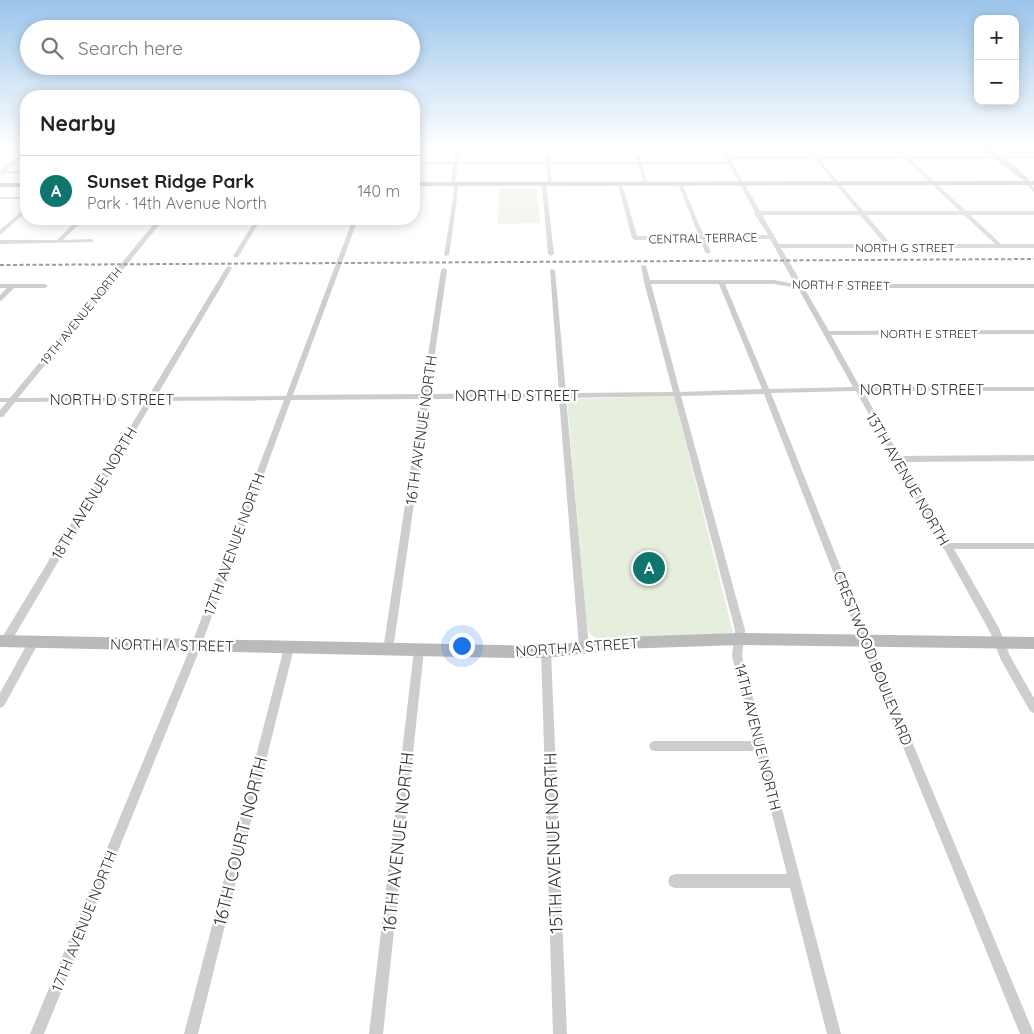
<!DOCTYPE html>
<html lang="en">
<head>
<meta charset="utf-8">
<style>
	:root { --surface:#fff; --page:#f2f2f2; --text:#222; --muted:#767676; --line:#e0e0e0; --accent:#0f766e }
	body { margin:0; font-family:Quicksand,sans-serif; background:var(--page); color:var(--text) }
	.controls { position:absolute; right:15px; top:15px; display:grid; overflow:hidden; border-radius:10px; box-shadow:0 2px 12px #0003 }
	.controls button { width:45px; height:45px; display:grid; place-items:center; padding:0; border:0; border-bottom:1px solid var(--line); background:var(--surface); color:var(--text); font:25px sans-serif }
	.you { position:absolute; left:461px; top:645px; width:18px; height:18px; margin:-12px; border:4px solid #fff; border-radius:50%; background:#1a73e8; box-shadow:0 0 0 8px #1a73e833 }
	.badge { display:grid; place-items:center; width:32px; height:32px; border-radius:50%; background:var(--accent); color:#fff; font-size:16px; font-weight:700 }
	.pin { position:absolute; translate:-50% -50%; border:2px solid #fff; box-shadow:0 1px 5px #0006 }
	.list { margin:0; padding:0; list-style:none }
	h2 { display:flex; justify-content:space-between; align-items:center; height:65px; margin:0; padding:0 20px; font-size:21px }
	h2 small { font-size:16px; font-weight:400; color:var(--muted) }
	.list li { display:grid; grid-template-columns:32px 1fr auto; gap:15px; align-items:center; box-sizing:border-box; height:70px; padding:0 20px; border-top:1px solid var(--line) }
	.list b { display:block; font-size:19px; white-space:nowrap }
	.list p { margin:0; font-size:16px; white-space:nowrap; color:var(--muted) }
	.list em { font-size:16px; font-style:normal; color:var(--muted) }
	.icon { flex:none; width:28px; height:28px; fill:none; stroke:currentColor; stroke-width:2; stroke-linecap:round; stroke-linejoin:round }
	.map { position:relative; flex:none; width:1034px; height:1034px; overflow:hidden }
	.search { position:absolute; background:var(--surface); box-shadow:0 2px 12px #0003; left:20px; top:20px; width:400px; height:55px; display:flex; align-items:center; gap:12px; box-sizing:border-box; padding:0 18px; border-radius:28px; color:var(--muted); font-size:19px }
	.panel { position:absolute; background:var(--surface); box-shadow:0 2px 12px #0003; left:20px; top:90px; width:400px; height:135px; border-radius:20px }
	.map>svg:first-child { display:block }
	.green { fill:#e6eedd }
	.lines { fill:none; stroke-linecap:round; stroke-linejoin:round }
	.street { fill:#cdcdcd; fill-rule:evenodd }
	.secondary { fill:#bababa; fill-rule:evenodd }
	.primary { fill:#a8a8a8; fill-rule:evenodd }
	.rail { stroke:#858585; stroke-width:2; stroke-dasharray:4 2.5; stroke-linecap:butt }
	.labels { text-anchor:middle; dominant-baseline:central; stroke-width:5; stroke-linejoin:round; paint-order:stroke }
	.far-street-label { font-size:12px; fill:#303030; stroke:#fff }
	.street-label { font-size:15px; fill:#303030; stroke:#fff }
	.near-street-label { font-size:18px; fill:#303030; stroke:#fff }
</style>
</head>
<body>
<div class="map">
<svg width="1034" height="1034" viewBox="0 0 1034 1034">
	<rect width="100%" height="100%" fill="#fff"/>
	<g class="green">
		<polygon points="499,188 537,188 540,223 498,224"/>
		<path d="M674,396L734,636L598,639C591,636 589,633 587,626L567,399Z"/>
	</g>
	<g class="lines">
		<g class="street">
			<path d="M456,147H460L458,162H545V156L547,155L549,156L550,162H637L635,156L637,155L639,156L641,162H727L719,147H723L729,157L812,156L805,147H809L817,156H902L893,147H897L907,156H1034V158L910,159L966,211H1034V215H970L1001,244H1034V248H781L802,284H1034V288H804L829,331L1034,330V334L831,335L860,387H1034V391H863L900,456L1034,455V461L903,462L950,543H1034V549H954L999,628L1010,656L1034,698V713L1030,711L1001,660L990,632L944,549L940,546L941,544L895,461L892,459L893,458L856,391L771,393L870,641L1034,1034H1020L860,641L764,394L681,396L745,630L742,656L841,1034H827L790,888H675L670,886L668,881L670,876L675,874H787L756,751H655L651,750L649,746L651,742L655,741H753L732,656L735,630L674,396L566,398L589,647L588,650L584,651L580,650L579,647L559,398L429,399L393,650L392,653L388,654L384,653L383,650L421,399L291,400L201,646L44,1034H30L191,646L284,400L153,401L9,645L5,646L1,645L0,642L1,639L146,401L15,402L3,417H0V410L7,402H0V398H10L158,219H164L18,398L148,397L226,268L229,266L232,268L156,397L286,396L353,219H358L293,395L422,394L441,270L444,268L447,270L429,394L559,393L550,269L555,270L566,393L673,392L644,282L641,265L646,266L650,280H774L795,284L770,239H705L711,252L708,254L705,252L700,239L635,240L632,238L618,184L620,183L622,184L637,236H699L678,184L680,183L682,184L704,236L768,235L754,213L755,212L729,164H642L648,184L646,185L644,184L637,164H550L552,184L550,185L548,184L546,164H458L455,182L458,187L457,199L449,255L444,256L453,199L454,187L451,182L453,164H414V162H454ZM730,159H815L858,211H760ZM819,159H905L960,211H863ZM762,215H860L885,244H779ZM866,215H964L995,244H891ZM651,284H719L762,389L680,392ZM725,284H774L798,288L853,387L769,389Z"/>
			<polygon points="24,152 26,152 26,155 6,171 26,171 26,173 0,174 0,171"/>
			<polygon points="544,183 546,184 554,254 551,256 548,254 542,184"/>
			<rect x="0" y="197" width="26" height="2"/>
			<polygon points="24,209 26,209 26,212 0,235 0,230"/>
			<polygon points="78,219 84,219 63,240 91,239 93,240 93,242 0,244 0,240 57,240"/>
			<polygon points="256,219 261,219 238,257 234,257 233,256"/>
			<polygon points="0,284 45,284 48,286 45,288 14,288 2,300 0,301 0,295 7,288 0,288"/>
			<polygon points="34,638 38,639 39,642 4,706 0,708 0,693 30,639"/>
			<polygon points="289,644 293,645 294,648 198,1034 184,1034 284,648 285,645"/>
			<polygon points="419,646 423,647 424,650 383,1034 369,1034 414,650 415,647"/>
			<polygon points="546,648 550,649 551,652 567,1034 553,1034 541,652 542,649"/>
		</g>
		<g class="secondary">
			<path d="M979,147H986C999,156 1034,176 1034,192L1023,180Z"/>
			<polygon points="739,633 1034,637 1034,649 739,645 620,649 546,658 509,658 0,647 0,635 546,646 620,637"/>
		</g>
		<g class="primary">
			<polygon points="1034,181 1034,185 414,186 414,182"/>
			<rect x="0" y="183" width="26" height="4"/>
		</g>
		<polyline class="rail" points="0,265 1034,259"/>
	</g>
	<linearGradient id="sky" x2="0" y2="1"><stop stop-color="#9bc5eb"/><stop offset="0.5" stop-color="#fff"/><stop offset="1" stop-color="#fff" stop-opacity="0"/></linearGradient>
	<rect width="1034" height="292" fill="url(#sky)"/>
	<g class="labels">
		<g class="far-street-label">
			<text transform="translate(703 238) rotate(-1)">CENTRAL TERRACE</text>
			<text x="905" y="247">NORTH G STREET</text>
			<text transform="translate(841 285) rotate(1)">NORTH F STREET</text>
			<text transform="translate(81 316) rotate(-51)">19TH AVENUE NORTH</text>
			<text x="929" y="333">NORTH E STREET</text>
		</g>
		<g class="street-label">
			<text x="922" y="389">NORTH D STREET</text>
			<text x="517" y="395">NORTH D STREET</text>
			<text x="112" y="399">NORTH D STREET</text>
			<text transform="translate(421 430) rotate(-82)">16TH AVENUE NORTH</text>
			<text transform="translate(908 479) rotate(60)">13TH AVENUE NORTH</text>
			<text transform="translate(94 493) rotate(-59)">18TH AVENUE NORTH</text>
			<text transform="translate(234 544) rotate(-70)">17TH AVENUE NORTH</text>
			<text transform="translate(172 645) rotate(1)">NORTH A STREET</text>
			<text transform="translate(577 647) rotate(-4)">NORTH A STREET</text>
			<text transform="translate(873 658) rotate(68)">CRESTWOOD BOULEVARD</text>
			<text transform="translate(758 737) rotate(76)">14TH AVENUE NORTH</text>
			<text transform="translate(84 921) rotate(-68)">17TH AVENUE NORTH</text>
		</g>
		<g class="near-street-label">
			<text transform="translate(240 841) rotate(-76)">16TH COURT NORTH</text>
			<text transform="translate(398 842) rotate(-84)">16TH AVENUE NORTH</text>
			<text transform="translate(553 843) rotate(-92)">15TH AVENUE NORTH</text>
		</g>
	</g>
</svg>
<div class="controls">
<button>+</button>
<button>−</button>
</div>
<div class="you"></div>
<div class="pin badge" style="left:649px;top:568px">A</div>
<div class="search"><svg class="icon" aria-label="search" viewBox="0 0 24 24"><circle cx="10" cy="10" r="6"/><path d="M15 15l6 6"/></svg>Search here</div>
<section class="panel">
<h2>Nearby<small></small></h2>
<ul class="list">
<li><span class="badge">A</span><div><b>Sunset Ridge Park</b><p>Park · 14th Avenue North</p></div><em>140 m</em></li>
</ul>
</section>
</div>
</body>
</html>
